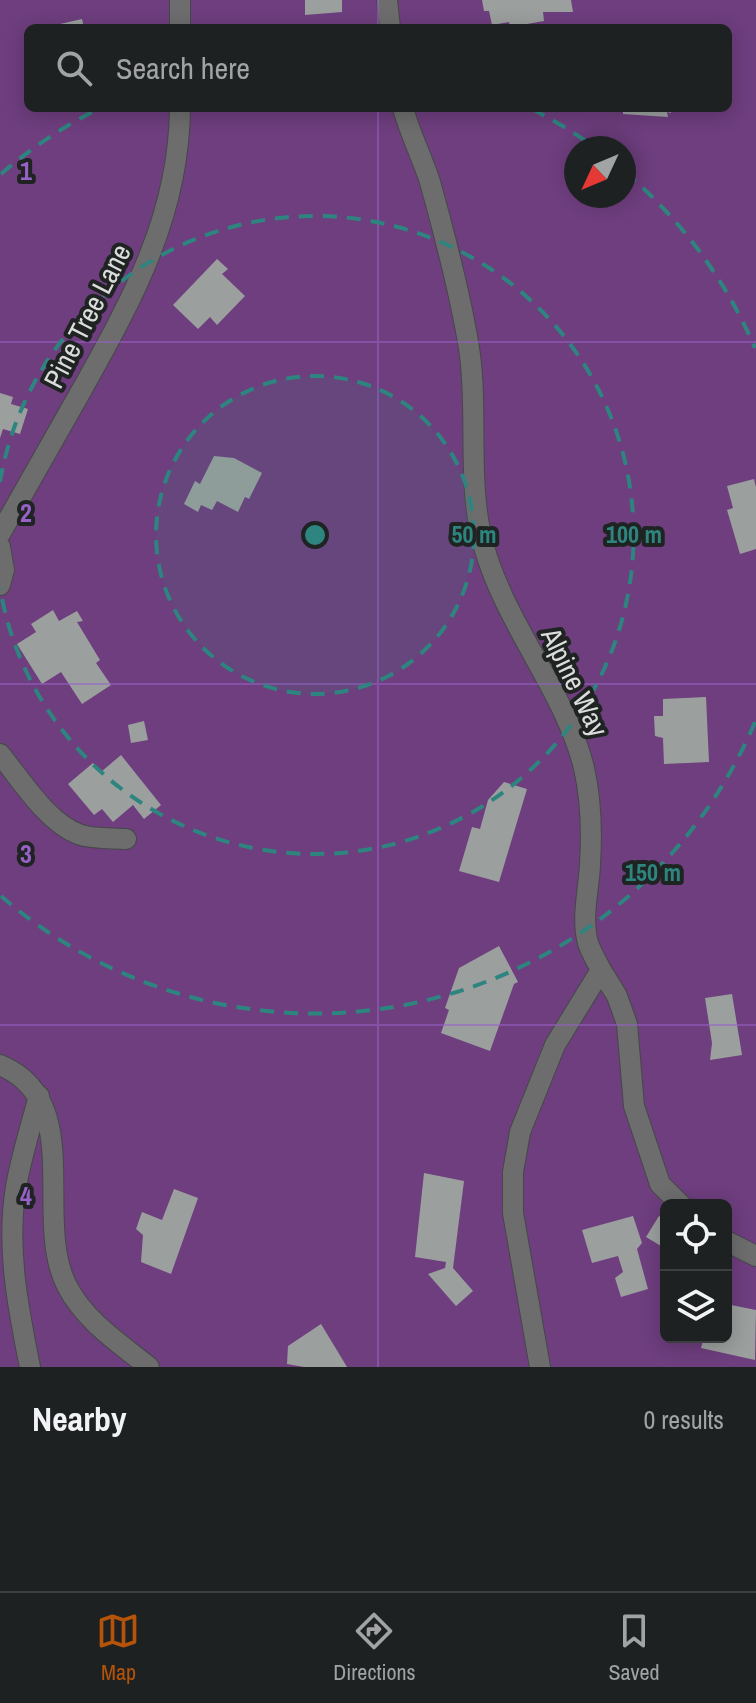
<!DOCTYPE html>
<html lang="en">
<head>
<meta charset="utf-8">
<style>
	:root { --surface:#1e2121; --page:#26292a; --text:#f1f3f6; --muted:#a1a3a5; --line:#3c3e3f; --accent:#b45309 }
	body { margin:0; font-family:"Archivo Narrow",sans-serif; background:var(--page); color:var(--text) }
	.controls { position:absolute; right:24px; bottom:24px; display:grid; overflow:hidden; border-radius:12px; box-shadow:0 4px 20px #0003 }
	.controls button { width:72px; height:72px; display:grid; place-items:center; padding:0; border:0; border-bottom:2px solid var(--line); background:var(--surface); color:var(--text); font:40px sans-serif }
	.compass { position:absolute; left:564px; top:136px; width:72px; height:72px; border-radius:50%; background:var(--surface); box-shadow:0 4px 20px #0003; rotate:226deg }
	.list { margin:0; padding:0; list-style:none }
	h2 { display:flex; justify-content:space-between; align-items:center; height:104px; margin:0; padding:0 32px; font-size:34px }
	h2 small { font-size:26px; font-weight:400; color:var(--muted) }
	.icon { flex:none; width:44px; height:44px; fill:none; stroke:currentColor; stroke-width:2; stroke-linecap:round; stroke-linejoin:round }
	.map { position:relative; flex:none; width:756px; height:1367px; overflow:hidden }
	.search { position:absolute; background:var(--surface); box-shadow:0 4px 20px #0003; left:24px; right:24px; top:24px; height:88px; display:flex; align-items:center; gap:20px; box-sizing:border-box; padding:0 28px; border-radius:12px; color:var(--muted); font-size:30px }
	.sheet { height:224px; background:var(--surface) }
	nav { display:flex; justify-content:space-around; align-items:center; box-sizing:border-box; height:112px; border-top:2px solid var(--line); background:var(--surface); font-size:22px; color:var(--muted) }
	nav a { display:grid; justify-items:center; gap:4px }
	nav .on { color:var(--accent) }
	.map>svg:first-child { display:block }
	.forest { fill:#6e3e7e; fill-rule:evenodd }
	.building { fill:#9ba09f }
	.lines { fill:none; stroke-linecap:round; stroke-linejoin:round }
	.minor-casing { stroke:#454848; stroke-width:22 }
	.minor { stroke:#6e6d6e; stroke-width:20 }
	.grid { fill:none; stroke:#9861c8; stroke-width:2; stroke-opacity:0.55 }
	.ring { fill:none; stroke:#2e857f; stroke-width:4; stroke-dasharray:14 10 }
	.labels { text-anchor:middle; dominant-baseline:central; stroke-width:8; stroke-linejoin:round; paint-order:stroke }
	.street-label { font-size:28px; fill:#dbdddd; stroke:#1f2322 }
	.grid-label { font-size:26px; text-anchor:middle; font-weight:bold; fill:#9861c8; stroke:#1f2322; stroke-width:8; stroke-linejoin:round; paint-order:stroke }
	.centre { fill:#2e857f; stroke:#1f2322; stroke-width:4 }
	.ring-label { font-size:24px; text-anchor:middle; font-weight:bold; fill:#2e857f; stroke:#1f2322; stroke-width:8; stroke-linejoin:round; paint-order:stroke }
</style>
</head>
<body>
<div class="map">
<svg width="756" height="1367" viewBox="0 0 756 1367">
	<rect width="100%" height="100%" fill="#282c2c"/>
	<path class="forest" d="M0,0H756V1367H0ZM28,28H728V108H28ZM576,148H624V196H576ZM666,1205H726V1337H666Z"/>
	<g class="building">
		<polygon points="305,0 342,0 342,12 305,15"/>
		<polygon points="482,0 571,0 573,12 543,12 544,21 510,27 509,22 492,25 489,11 484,11"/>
		<polygon points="82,19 84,28 47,28 47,27"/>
		<polygon points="623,108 670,108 671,113 667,112 668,117 623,114"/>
		<polygon points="217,259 228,269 222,274 245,296 217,325 210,317 198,329 173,305"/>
		<polygon points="0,393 13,397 11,404 28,409 20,434 3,429 0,438"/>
		<polygon points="214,456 234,458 262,473 249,499 245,497 238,512 217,501 212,510 201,505 198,512 184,504 195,481 200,484"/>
		<polygon points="754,479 756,487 756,549 740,554 727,510 733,508 727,486"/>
		<polygon points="53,610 59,621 77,611 83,621 77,622 100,660 96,663 111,685 82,704 61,672 42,684 17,644 36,632 31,624"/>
		<polygon points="706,697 709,762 664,764 663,738 655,736 654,716 663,716 663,699"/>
		<polygon points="144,721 148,740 131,743 128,725"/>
		<polygon points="121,755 161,805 144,819 133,805 113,822 102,809 94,815 68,784 93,763 101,772"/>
		<polygon points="504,782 527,789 499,882 459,871 472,827 480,829 488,800"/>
		<polygon points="499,946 518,982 514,984 490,1051 441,1033 449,1010 445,1008 459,968"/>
		<polygon points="732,994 742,1055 710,1060 712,1043 705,998"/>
		<polygon points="424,1173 464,1181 453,1268 473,1291 456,1306 428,1274 445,1268 446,1262 415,1257"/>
		<polygon points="174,1189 198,1198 171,1274 141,1262 143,1235 136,1229 142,1212 162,1220"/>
		<polygon points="633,1216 642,1243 637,1249 648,1289 621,1297 615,1278 623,1272 618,1256 592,1263 582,1230"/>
		<polygon points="659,1216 666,1220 666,1237 661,1246 646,1237"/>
		<polygon points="726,1304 756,1310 755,1360 701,1348 704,1337 726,1337"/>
		<polygon points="321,1324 347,1367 304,1367 287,1364 288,1346"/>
	</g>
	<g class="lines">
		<g class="minor-casing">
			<g id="minor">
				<polyline points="387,0 390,28"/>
				<polyline points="180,28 180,0"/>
				<path d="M403,108C410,134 422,157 430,182C445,236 460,292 469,348C479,413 466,483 484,547C507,627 565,691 584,768C591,799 592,832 590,864C589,890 581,917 588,943C591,952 597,962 601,970L555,1045L520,1132L513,1172V1213L540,1367"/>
				<path d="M0,534C28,484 56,435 84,386C134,296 179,214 180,108"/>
				<polyline points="0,547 4,570 0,585"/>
				<path d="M0,754C21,780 49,825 81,835C94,839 112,838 126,839"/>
				<polyline points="601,970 617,996 627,1024 634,1106 660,1184 681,1205"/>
				<path d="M0,1065C87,1101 32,1218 67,1286C85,1321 119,1343 149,1367"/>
				<polyline points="726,1241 756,1256"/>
				<path d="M30,1367C18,1308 6,1247 16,1187C21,1157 31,1126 39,1096"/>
			</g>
		</g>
		<use href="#minor" class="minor"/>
	</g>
	<path class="grid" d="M378,0V28M378,108V1367M0,342H756M0,684H756M0,1025H756"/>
	<circle cx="315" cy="535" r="159" fill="#2e857f" fill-opacity=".12"/>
	<g class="ring">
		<circle cx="315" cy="535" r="159"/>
		<path d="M0 482A319 319 0 1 1 0 588"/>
		<path d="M755 722A478 478 0 0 1 1 896M1 174A478 478 0 0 1 98 109M532 109A478 478 0 0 1 593 146M625 172A478 478 0 0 1 755 348"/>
	</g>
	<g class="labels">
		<g class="street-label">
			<text transform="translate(87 316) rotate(-63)">Pine Tree Lane</text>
			<text transform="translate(575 682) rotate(64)">Alpine Way</text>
		</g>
	</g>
	<g class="grid-label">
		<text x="26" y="180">1</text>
		<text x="26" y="522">2</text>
		<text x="26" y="863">3</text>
		<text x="26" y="1205">4</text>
	</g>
	<circle cx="315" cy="535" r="12" class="centre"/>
	<g class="ring-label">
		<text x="474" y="543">50 m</text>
		<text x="634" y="543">100 m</text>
		<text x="653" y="881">150 m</text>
	</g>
</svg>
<div class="controls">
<button><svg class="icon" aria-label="locate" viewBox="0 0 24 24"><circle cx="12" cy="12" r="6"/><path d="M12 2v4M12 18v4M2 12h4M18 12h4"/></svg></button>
<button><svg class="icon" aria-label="layers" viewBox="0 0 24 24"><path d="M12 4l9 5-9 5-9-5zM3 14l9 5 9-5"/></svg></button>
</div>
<svg class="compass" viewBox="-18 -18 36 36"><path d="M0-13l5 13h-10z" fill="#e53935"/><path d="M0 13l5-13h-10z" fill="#a1a3a5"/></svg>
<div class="search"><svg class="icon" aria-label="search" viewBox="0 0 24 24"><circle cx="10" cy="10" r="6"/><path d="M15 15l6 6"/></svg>Search here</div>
</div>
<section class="sheet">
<h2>Nearby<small>0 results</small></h2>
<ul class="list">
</ul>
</section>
<nav>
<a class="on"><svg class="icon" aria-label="map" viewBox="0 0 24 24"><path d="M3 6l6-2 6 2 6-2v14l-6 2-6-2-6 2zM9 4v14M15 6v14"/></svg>Map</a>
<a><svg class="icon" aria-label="directions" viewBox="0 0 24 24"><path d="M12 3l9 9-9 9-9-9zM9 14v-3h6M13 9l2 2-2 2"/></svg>Directions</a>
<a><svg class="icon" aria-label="saved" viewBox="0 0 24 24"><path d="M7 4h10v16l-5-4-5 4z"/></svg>Saved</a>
</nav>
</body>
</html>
